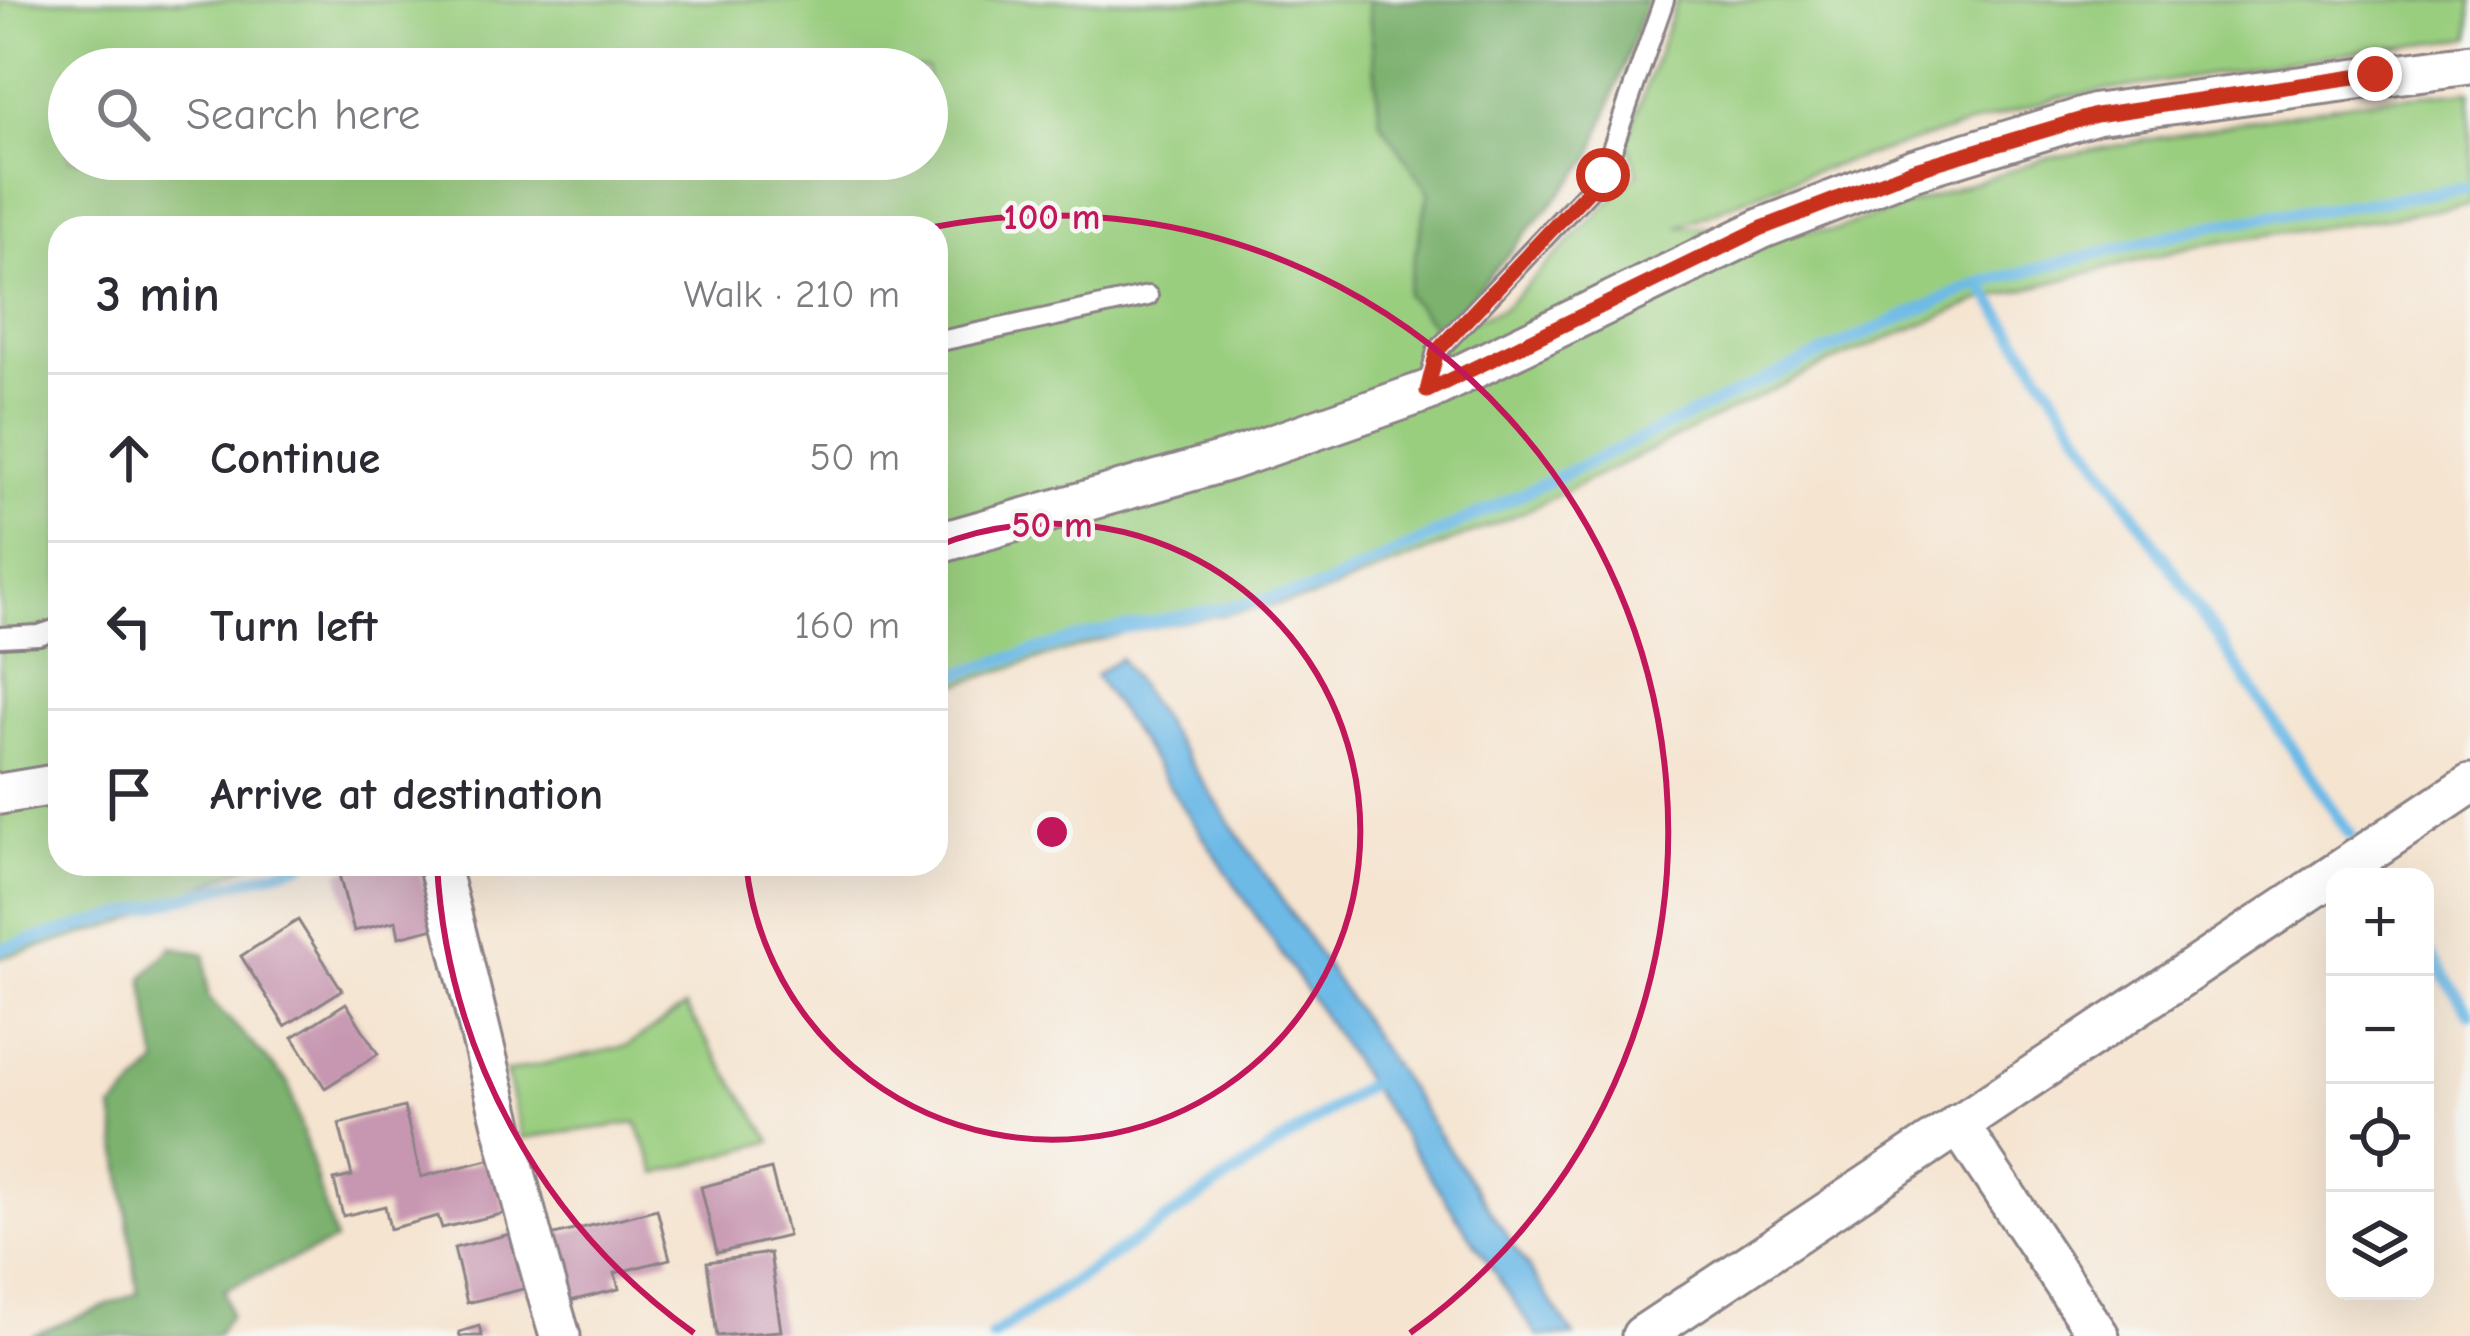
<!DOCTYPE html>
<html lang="en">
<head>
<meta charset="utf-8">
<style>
	:root { --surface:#fff; --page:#f2f2f3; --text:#2b2b33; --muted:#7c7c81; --line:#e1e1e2 }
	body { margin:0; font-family:"Comic Neue",sans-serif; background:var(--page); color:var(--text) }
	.controls { position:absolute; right:36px; bottom:36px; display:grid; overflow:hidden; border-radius:24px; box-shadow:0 12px 48px #0002 }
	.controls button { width:108px; height:108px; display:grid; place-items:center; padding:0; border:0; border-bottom:3px solid var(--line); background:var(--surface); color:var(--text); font:60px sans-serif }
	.stop { position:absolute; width:36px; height:36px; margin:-27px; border:9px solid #c8321e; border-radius:50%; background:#fff }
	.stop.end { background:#c8321e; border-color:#fff; box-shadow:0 3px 12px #0008 }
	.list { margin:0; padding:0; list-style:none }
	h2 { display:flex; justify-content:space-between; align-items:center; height:156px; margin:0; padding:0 48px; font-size:51px }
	h2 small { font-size:39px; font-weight:400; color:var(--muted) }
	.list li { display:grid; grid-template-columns:78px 1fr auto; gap:36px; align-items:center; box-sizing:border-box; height:168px; padding:0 48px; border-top:3px solid var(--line) }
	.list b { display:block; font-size:45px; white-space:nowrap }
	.list em { font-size:39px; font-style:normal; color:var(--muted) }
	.icon { flex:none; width:66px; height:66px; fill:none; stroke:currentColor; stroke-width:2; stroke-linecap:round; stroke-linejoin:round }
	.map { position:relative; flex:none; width:2470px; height:1336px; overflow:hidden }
	.search { position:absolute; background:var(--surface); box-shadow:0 12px 48px #0002; left:48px; top:48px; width:900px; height:132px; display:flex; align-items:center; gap:30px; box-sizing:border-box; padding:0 42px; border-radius:66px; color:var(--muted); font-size:45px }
	.panel { position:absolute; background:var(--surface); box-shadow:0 12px 48px #0002; left:48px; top:216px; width:900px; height:660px; border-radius:36px }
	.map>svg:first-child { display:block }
	.green { fill:#9ace7f; stroke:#5e785d; stroke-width:3; fill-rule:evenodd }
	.forest { fill:#7bb16e; stroke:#4e6a54; stroke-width:3 }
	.water { fill:#6dbae7; stroke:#486e91; stroke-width:3 }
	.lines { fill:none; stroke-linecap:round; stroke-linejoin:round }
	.stream { stroke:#6dbae7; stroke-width:12 }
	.building { fill:#c797b1 }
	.service-casing { stroke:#8c8386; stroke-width:24 }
	.minor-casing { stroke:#8c8386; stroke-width:45 }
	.service { stroke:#fff; stroke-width:18 }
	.minor { stroke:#fff; stroke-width:39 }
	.route { stroke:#c8321e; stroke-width:15 }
	.ring { fill:none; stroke:#c2185b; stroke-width:6 }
	.centre { fill:#c2185b; stroke:#f6f6f2; stroke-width:6 }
	.ring-label { font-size:36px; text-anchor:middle; font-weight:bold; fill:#c2185b; stroke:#f6f6f2; stroke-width:9; stroke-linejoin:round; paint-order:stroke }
</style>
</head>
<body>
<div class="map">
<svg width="2470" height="1336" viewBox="0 0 2470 1336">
	<rect width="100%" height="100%" fill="#f6f6f2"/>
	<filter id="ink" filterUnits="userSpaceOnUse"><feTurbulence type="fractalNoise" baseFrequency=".00833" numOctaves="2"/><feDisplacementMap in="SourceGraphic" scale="24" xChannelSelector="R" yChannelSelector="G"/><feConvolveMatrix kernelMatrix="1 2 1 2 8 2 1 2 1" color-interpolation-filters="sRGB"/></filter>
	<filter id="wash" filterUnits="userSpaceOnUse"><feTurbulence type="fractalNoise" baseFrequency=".004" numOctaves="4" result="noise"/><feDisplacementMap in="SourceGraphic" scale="48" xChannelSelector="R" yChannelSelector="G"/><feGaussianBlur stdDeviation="2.7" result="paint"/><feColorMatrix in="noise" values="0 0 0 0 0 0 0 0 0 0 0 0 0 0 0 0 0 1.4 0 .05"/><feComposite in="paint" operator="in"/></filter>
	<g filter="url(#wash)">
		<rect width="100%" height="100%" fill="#f5e4d0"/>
		<g class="green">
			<path d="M0,0H1368L1380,120L1429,192L1407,295L1440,332L1503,309L1638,173L1627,140L1677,0H2470V38L2355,52L2058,98L1806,174L1678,227L1831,231L2044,159L2358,101L2470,91V205L2196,246L1979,301L1826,364L1526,511L1313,598L1126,632L936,691V228H60V864H251L126,922L0,958ZM69,69H927V159H69Z"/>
			<polygon points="685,1007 772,1141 657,1174 637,1123 522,1138 506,1072 627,1046"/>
		</g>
		<g class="forest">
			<polygon points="1368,0 1647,0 1591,159 1440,332 1406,295 1429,192 1380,121"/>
			<polygon points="172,947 205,954 208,997 288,1082 335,1241 224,1290 230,1316 216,1336 31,1336 138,1293 113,1109 158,1064 143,978"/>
		</g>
		<polygon class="water" points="1120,658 1574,1336 1537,1336 1095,675"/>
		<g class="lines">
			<g class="stream">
				<polyline points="1980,283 2351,836"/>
				<polyline points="936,680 1089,635 1319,589 1827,351 1980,283 2213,225 2470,188"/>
				<polyline points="2425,947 2470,1014"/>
				<polyline points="0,949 303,864"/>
				<polyline points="992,1336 1369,1084"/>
			</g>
		</g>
		<g id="blocks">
			<g class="building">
				<polygon points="365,864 419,864 435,928 399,937 396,921 354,931 338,871"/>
				<polygon points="298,920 342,990 285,1026 241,956"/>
				<polygon points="346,1003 378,1054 325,1088 293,1037"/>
				<polygon points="404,1107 421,1177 492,1159 506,1213 442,1228 438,1216 390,1229 385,1206 343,1216 334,1180 352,1176 339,1124"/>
				<polygon points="771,1169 788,1236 717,1253 701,1187"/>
				<polygon points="657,1209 670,1259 615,1273 619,1289 566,1302 550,1236"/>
				<polygon points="514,1233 527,1288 467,1303 454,1248"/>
				<polygon points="770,1253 781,1331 717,1336 707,1262"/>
				<polygon points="479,1326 482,1336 460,1336 459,1332"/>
			</g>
		</g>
	</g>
	<g filter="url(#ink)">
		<use href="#blocks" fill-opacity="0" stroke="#8c8386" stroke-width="3"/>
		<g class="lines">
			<g class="service-casing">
				<g id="service">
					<polyline points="936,342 1148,296"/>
					<polyline points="1428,386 1437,351 1603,175 1664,0"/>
					<polyline points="0,637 39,635 60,628"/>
				</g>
			</g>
			<g class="minor-casing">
				<g id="minor">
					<polyline points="936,544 1229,460 1427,391 1763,228 1912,170 2096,114 2470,64"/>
					<polyline points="0,794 60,784"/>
					<path d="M438,864C480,1021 513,1181 560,1336"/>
					<polyline points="1958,1124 2099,1336"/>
					<polyline points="1642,1336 2470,784"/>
				</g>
			</g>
			<use href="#service" class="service"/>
			<use href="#minor" class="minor"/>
		</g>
	</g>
	<g class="lines" filter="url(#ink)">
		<polyline class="route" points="1603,175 1437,351 1427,391 1762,228 1912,170 2096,115 2375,74"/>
	</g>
	<g class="ring">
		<path d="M937 546A308 308 0 1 1 746 864"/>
		<path d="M694 1333A616 616 0 0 1 437 864M934 227A616 616 0 0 1 1410 1333"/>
	</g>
	<circle cx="1052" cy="832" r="18" class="centre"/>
	<g class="ring-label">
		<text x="1052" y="229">100 m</text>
		<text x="1052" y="537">50 m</text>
	</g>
</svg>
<div class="controls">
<button>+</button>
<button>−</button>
<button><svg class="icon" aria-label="locate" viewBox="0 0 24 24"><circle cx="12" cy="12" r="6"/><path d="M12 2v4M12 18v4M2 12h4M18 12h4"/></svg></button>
<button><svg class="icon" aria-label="layers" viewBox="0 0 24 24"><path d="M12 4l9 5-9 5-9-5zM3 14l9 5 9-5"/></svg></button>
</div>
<div class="stop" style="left:1603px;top:175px"></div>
<div class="stop end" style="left:2375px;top:74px"></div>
<div class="search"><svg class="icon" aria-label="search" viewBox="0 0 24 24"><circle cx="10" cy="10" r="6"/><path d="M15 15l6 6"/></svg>Search here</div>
<section class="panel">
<h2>3 min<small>Walk · 210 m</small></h2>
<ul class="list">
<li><svg class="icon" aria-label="ahead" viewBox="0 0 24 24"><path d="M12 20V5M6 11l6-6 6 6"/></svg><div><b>Continue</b></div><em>50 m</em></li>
<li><svg class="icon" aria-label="left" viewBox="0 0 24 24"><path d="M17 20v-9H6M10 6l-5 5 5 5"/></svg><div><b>Turn left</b></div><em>160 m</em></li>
<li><svg class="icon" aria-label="arrive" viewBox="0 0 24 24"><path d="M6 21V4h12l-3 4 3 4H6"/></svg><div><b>Arrive at destination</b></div></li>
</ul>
</section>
</div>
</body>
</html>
